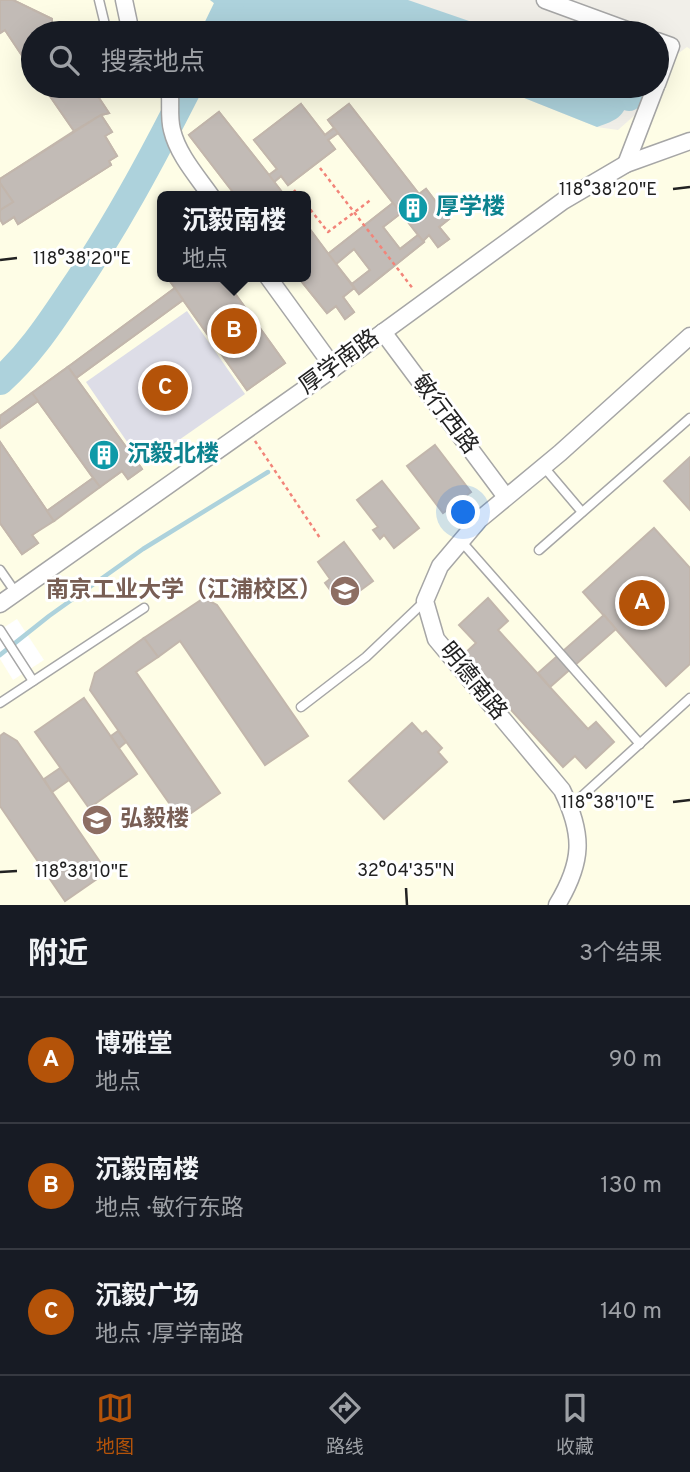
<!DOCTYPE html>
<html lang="zh">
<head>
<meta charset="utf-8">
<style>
	:root { --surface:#171b24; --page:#242831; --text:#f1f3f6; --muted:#9ea1a6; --line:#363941; --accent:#b45309 }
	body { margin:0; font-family:Overpass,"Noto Sans SC",sans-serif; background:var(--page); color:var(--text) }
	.you { position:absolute; left:464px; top:513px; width:24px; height:24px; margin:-18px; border:5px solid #fff; border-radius:50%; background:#1a73e8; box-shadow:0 0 0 10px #1a73e833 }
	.badge { display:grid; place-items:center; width:46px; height:46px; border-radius:50%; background:var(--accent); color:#fff; font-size:23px; font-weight:700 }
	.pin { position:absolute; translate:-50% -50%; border:4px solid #fff; box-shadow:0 2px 7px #0006 }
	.popup { position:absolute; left:157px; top:191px; width:154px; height:91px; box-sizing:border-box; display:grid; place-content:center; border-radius:10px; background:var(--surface); filter:drop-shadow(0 2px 5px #0005); font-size:23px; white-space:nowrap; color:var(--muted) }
	.popup b { font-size:26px; color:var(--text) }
	.popup::after { content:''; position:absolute; left:50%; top:100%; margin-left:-14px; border:14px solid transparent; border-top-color:var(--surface) }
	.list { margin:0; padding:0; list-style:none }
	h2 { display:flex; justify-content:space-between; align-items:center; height:91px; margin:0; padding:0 28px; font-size:30px }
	h2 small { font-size:23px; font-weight:400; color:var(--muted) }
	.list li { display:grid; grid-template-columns:46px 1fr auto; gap:21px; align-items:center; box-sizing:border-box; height:126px; padding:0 28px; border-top:2px solid var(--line) }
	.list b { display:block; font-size:26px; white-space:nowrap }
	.list p { margin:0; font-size:23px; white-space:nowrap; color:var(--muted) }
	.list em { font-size:23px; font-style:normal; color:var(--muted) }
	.icon { flex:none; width:38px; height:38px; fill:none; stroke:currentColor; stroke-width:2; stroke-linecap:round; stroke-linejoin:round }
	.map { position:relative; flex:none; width:690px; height:905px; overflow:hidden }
	.search { position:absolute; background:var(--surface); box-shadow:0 7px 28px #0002; left:21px; right:21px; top:21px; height:77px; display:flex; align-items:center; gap:18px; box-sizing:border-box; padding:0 24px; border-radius:38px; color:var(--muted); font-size:26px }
	.sheet { height:469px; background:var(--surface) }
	nav { display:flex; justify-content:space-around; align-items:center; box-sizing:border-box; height:98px; border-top:2px solid var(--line); background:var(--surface); font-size:19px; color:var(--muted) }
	nav a { display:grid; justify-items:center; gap:4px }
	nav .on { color:var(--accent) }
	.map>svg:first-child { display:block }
	.education { fill:#fefde6; fill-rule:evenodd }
	.plaza { fill:#dddde7 }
	.water { fill:#add2dc }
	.pier { fill:#fff }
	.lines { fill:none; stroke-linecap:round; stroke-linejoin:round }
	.stream { stroke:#add2dc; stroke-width:4.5 }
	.river { stroke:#add2dc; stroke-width:28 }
	.building { fill:#c2bbb6; stroke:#c2b6ac; stroke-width:2; fill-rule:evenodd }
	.lane-casing { stroke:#a6a6a6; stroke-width:11 }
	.street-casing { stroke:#a6a6a6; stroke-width:19 }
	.path { stroke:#f28479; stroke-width:2.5; stroke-dasharray:3.5 3.5; stroke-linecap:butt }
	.lane { stroke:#fff; stroke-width:8 }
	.street { stroke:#fff; stroke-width:16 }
	.ticks { fill:none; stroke:#222; stroke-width:2.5 }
	.labels { text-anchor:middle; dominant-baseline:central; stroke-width:6; stroke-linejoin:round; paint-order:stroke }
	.culture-label { font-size:23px; font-weight:bold; fill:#0d838f; stroke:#fff; text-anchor:start }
	.street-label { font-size:23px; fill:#222; stroke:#fff }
	.education-label { font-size:23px; font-weight:bold; fill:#785e54; stroke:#fff; text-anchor:end }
	.ticks-label { font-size:18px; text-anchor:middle; fill:#222; stroke:#fff; stroke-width:6; stroke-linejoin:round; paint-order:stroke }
</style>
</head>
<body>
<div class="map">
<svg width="690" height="905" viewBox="0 0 690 905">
	<rect width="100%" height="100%" fill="#f1efe9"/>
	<path class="education" d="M0,0H210L252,33H33V86H494L597,127L618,130L636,114L643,86H657V69L687,47L690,49V905H0ZM162,196H306V277H162Z"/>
	<polygon class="plaza" points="187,311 245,394 143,465 86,382"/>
	<g class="water">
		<polygon points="210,0 408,0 504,33 252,33"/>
		<path d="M494,86H630C626,113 624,118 597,127Z"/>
	</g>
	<polygon class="pier" points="17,619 44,660 13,680 0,659 0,630"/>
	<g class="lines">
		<polyline class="stream" points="0,655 49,616 143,549 268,472"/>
		<g class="river">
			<polyline points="215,33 231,0"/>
			<polyline points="596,86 629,97"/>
			<path d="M0,381C27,357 47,328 67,298C114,230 152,159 189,86"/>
		</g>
	</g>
	<g class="building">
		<polygon points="0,0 13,0 52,19 52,29 55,33 33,33 33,72 5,30 0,33"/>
		<polygon points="0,0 13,0 52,19 52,29 55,33 33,33 33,72 5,30 0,33"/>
		<polygon points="43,86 91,86 109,113 101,115 112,132 105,136 117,156 109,161 111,165 18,224 14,217 3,224 0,219 0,179 74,131"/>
		<polygon points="43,86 91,86 109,113 101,115 74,131"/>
		<path d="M301,104L325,135L334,128L328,120L349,104L419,194L426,189L449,219L439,227L449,239L438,247L429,235L423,241L424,242L359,294L354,288L343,297L354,312L345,319L336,306L327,313L298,277H306V224L328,254L393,203L338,133L328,140L335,149L288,185L281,176L274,182L285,196H236L189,135L219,112L269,175L277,169L254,140ZM401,213L418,235L400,249L383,227ZM354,249L370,270L352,284L336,264Z"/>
		<polygon points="301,104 325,135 334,128 338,133 328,140 335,149 288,185 281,176 274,182 269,175 277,169 254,140"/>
		<polygon points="349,104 419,194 426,189 449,219 439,227 449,239 438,247 429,235 423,241 328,120"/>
		<polygon points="219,112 269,175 285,196 236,196 189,135"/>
		<polygon points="101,115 112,132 105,136 117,156 109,161 111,165 18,224 14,217 3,224 0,219 0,210 13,202 0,183 0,179"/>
		<polygon points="0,183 13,202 0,210"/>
		<polygon points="393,203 401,213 383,227 400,249 418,235 424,242 359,294 352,284 370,270 354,249 336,264 328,254"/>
		<polygon points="306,224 354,288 343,297 354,312 345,319 336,306 327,313 298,277 306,277"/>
		<polygon points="167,277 223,277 285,363 247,390 183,300 76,378 68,367 175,288"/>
		<polygon points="167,277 223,277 285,363 247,390"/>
		<polygon points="175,288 183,300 76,378 68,367"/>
		<polygon points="68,367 142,469 128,479 122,471 32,535 38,543 22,554 0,523 0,442 47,511 93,478 38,401 0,428 0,416"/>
		<polygon points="68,367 142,469 128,479 122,471 100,487 32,393"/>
		<polygon points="32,393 38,401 0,428 0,416"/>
		<polygon points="0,442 54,521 32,535 38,543 22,554 0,523"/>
		<polygon points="435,445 471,492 443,513 407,466"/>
		<polygon points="690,457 690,510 664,481"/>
		<polygon points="93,478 100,487 54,521 47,511"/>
		<polygon points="382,481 419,528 394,548 384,535 380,539 373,530 378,527 357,500"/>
		<polygon points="654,528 690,568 690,664 666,686 583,592"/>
		<polygon points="344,542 373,581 346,601 335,588 331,591 325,583 330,579 318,562"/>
		<polygon points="204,598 217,605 308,736 265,765 180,641 158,657 144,638"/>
		<polygon points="488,598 508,621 498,630 588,729 596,722 614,742 586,768 575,756 563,767 462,656 476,643 459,625"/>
		<polygon points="604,615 616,629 550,687 538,673"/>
		<polygon points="144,638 158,657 136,672 220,793 181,820 90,690 95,673"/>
		<polygon points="84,698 137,774 89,808 35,732"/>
		<polygon points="412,723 422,734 426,731 442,748 438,752 447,762 384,819 349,781"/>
		<polygon points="118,731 126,742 119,748 111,736"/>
		<polygon points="4,733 17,741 107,872 65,901 0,806 0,736"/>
		<polygon points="60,768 69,780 52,792 44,779"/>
	</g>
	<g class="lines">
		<g class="lane-casing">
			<g id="lane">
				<polyline points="99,0 107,33"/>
				<polyline points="543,466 582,512"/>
				<polyline points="461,541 640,744"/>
				<polyline points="539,550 690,418"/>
				<polyline points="0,570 16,593"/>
				<polyline points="0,630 33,681"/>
				<polyline points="0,703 144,608"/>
				<polyline points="301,707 366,657 425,601"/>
				<polyline points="570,807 690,698"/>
			</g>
		</g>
		<g class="street-casing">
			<g id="street">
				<polyline points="124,0 131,33"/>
				<polyline points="545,0 635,33"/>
				<polyline points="657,41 671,46 657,84"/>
				<path d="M169,86C172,100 168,115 172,130C178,155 197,176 211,196"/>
				<polyline points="626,164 656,86"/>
				<polyline points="268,277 334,368"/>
				<polyline points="383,332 506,497"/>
				<polyline points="0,604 323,376 563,201 626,164 690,141"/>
				<path d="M557,905C583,862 584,835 562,790L436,639L425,601L440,566L479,520L560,453L690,336"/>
			</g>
		</g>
		<g class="path">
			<polyline points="320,168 414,290"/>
			<polyline points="294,190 299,196"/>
			<polyline points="306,204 328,232 372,199"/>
			<polyline points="255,441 320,538"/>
		</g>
		<use href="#lane" class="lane"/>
		<use href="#street" class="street"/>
	</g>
	<path class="ticks" d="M673,189L690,187M0,260L17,258M673,802L690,800M0,872L17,871M406,888L407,905"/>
	<defs>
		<g id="building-disc" transform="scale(1.575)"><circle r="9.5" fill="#0f9aa8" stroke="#fff"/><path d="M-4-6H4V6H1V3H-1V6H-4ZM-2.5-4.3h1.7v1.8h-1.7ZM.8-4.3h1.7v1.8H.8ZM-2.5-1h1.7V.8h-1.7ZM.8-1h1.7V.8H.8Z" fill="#fff"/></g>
		<g id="university-disc" transform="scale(1.575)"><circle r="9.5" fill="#8d6e63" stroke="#fff"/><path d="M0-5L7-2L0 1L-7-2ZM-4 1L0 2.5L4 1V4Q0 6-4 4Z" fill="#fff"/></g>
	</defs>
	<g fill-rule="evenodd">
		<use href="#building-disc" x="413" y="208"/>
		<use href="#building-disc" x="104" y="455"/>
		<use href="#university-disc" x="345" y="591"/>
		<use href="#university-disc" x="97" y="820"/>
	</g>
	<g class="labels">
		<g class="culture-label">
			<text x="436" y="208">厚学楼</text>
			<text x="127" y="455">沉毅北楼</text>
		</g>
		<g class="street-label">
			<text transform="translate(340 363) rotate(-36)">厚学南路</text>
			<text transform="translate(444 415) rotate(53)">敏行西路</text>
			<text transform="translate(472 682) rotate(51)">明德南路</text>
		</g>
		<g class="education-label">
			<text x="322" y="591">南京工业大学（江浦校区）</text>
			<text x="120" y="820" text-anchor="start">弘毅楼</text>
		</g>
	</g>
	<g class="ticks-label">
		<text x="608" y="195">118°38'20"E</text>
		<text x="82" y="264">118°38'20"E</text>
		<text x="608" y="808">118°38'10"E</text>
		<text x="406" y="876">32°04'35"N</text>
		<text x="82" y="877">118°38'10"E</text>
	</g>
</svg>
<div class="you"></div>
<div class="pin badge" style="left:642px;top:603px">A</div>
<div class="pin badge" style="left:234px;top:331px">B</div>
<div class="popup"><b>沉毅南楼</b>地点</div>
<div class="pin badge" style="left:165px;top:388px">C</div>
<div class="search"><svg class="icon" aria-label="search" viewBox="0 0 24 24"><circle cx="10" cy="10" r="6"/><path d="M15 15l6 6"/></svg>搜索地点</div>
</div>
<section class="sheet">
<h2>附近<small>3个结果</small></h2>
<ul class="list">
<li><span class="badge">A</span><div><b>博雅堂</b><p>地点</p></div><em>90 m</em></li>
<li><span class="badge">B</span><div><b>沉毅南楼</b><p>地点 · 敏行东路</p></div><em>130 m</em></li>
<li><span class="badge">C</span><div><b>沉毅广场</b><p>地点 · 厚学南路</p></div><em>140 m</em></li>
</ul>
</section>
<nav>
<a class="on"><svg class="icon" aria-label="map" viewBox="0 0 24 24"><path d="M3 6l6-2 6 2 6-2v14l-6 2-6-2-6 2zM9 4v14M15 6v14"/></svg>地图</a>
<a><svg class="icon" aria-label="directions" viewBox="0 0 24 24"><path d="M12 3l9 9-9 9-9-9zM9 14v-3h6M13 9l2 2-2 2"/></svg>路线</a>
<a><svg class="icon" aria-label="saved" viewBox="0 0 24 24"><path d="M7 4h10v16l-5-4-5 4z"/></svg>收藏</a>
</nav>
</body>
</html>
